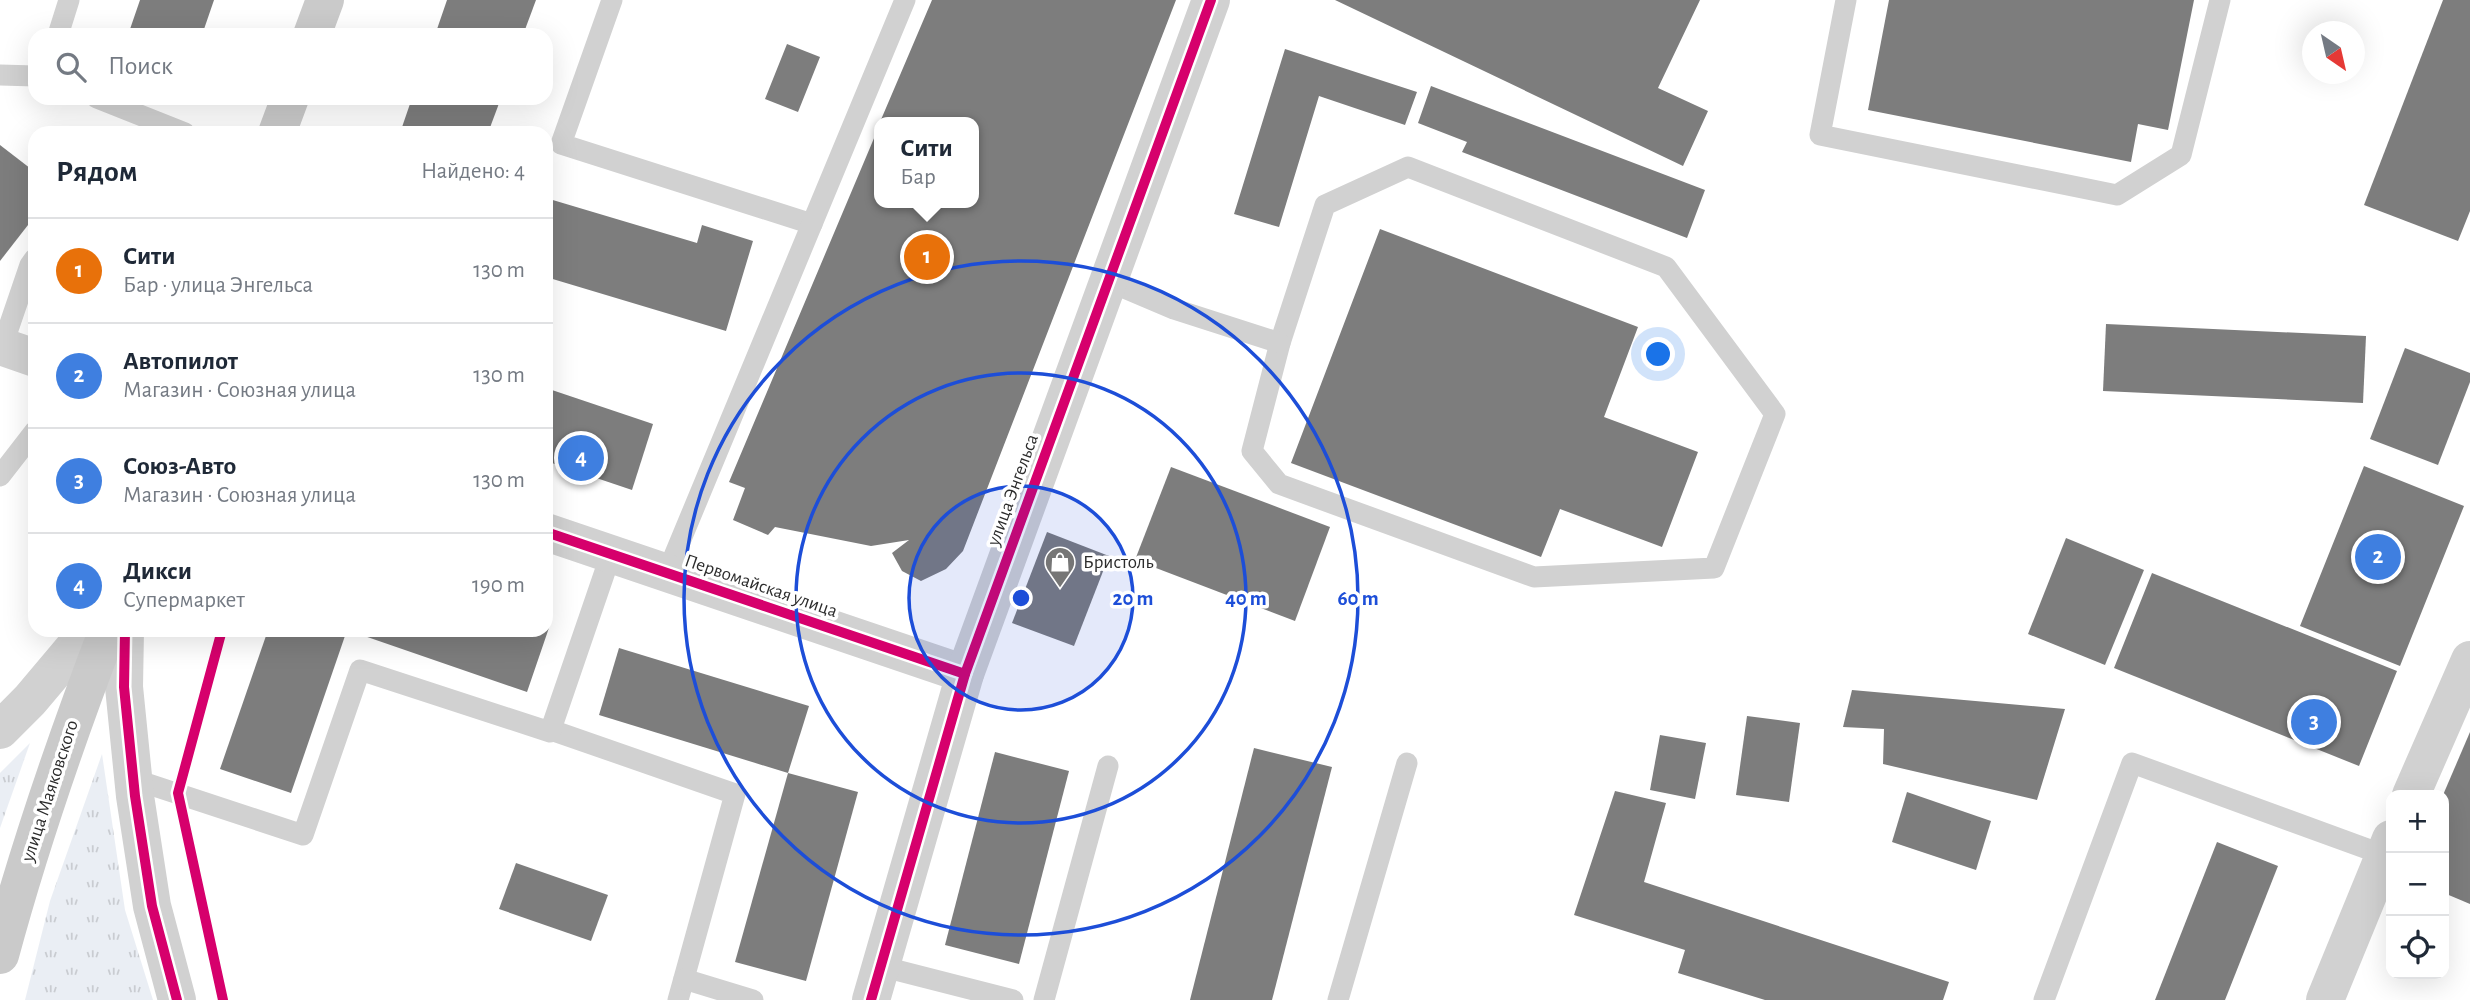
<!DOCTYPE html>
<html lang="ru">
<head>
<meta charset="utf-8">
<style>
	:root { --surface:#fff; --page:#f6f6f7; --text:#1f2937; --muted:#747a83; --line:#e0e1e3; --accent:#0b8043 }
	body { margin:0; font-family:"Alegreya Sans",sans-serif; background:var(--page); color:var(--text) }
	.controls { position:absolute; right:21px; bottom:21px; display:grid; overflow:hidden; border-radius:14px; box-shadow:0 7px 28px #0002 }
	.controls button { width:63px; height:63px; display:grid; place-items:center; padding:0; border:0; border-bottom:2px solid var(--line); background:var(--surface); color:var(--text); font:35px sans-serif }
	.compass { position:absolute; left:2302px; top:21px; width:63px; height:63px; border-radius:50%; background:var(--surface); box-shadow:0 7px 28px #0002; rotate:146deg }
	.you { position:absolute; left:1659px; top:355px; width:24px; height:24px; margin:-18px; border:5px solid #fff; border-radius:50%; background:#1a73e8; box-shadow:0 0 0 10px #1a73e833 }
	.badge { display:grid; place-items:center; width:46px; height:46px; border-radius:50%; background:var(--accent); color:#fff; font-size:23px; font-weight:700 }
	.pin { position:absolute; translate:-50% -50%; border:4px solid #fff; box-shadow:0 2px 7px #0006 }
	.popup { position:absolute; left:874px; top:117px; width:105px; height:91px; box-sizing:border-box; display:grid; place-content:center; border-radius:14px; background:var(--surface); filter:drop-shadow(0 2px 5px #0005); font-size:23px; white-space:nowrap; color:var(--muted) }
	.popup b { font-size:26px; color:var(--text) }
	.popup::after { content:''; position:absolute; left:50%; top:100%; margin-left:-14px; border:14px solid transparent; border-top-color:var(--surface) }
	.list { margin:0; padding:0; list-style:none }
	h2 { display:flex; justify-content:space-between; align-items:center; height:91px; margin:0; padding:0 28px; font-size:30px }
	h2 small { font-size:23px; font-weight:400; color:var(--muted) }
	.list li { display:grid; grid-template-columns:46px 1fr auto; gap:21px; align-items:center; box-sizing:border-box; height:105px; padding:0 28px; border-top:2px solid var(--line) }
	.list b { display:block; font-size:26px; white-space:nowrap }
	.list p { margin:0; font-size:23px; white-space:nowrap; color:var(--muted) }
	.list em { font-size:23px; font-style:normal; color:var(--muted) }
	.icon { flex:none; width:38px; height:38px; fill:none; stroke:currentColor; stroke-width:2; stroke-linecap:round; stroke-linejoin:round }
	.map { position:relative; flex:none; width:2470px; height:1000px; overflow:hidden }
	.search { position:absolute; background:var(--surface); box-shadow:0 7px 28px #0002; left:28px; top:28px; width:525px; height:77px; display:flex; align-items:center; gap:18px; box-sizing:border-box; padding:0 24px; border-radius:21px; color:var(--muted); font-size:26px }
	.panel { position:absolute; background:var(--surface); box-shadow:0 7px 28px #0002; left:28px; top:126px; width:525px; height:511px; border-radius:21px }
	.map>svg:first-child { display:block }
	.grass { fill:url(#grass-tufts) }
	.building { fill:#7d7d7d }
	.lines { fill:none; stroke-linecap:round; stroke-linejoin:round }
	.service { stroke:#d1d1d1; stroke-width:21 }
	.minor { stroke:#d1d1d1; stroke-width:38 }
	.tertiary { stroke:#d1d1d1; stroke-width:38 }
	.secondary { stroke:#cacaca; stroke-width:38 }
	.cycleway-casing { stroke:#fff; stroke-width:15 }
	.cycleway { stroke:#d6006c; stroke-width:10 }
	.ring { fill:none; stroke:#1d4ed8; stroke-width:3.5 }
	.labels { text-anchor:middle; dominant-baseline:central; stroke-width:7; stroke-linejoin:round; paint-order:stroke }
	.street-label { font-size:19px; fill:#2c2c2c; stroke:#fff }
	.poi-label { font-size:19px; fill:#2c2c2c; stroke:#fff; text-anchor:start }
	.centre { fill:#1d4ed8; stroke:#fff; stroke-width:3.5 }
	.ring-label { font-size:21px; text-anchor:middle; font-weight:bold; fill:#1d4ed8; stroke:#fff; stroke-width:7; stroke-linejoin:round; paint-order:stroke }
</style>
</head>
<body>
<div class="map">
<svg width="2470" height="1000" viewBox="0 0 2470 1000">
	<defs>
		<pattern id="grass-tufts" width="24" height="20" patternUnits="userSpaceOnUse" patternTransform="scale(1.75)"><rect width="24" height="20" fill="#eaeef4"/><path d="M3 7l-1-3M5 7V3M7 7l1-3M15 17l-1-3M17 17v-4M19 17l1-3" fill="none" stroke="#c9ccd1"/></pattern>
	</defs>
	<rect width="100%" height="100%" fill="#fff"/>
	<g class="grass">
		<polygon points="30,743 0,828 0,773"/>
		<polygon points="102,754 125,910 153,1000 25,1000 50,901"/>
	</g>
	<g class="building">
		<polygon points="140,0 214,0 202,35 128,35"/>
		<polygon points="447,0 536,0 523,35 435,35"/>
		<polygon points="932,0 1176,0 963,551 946,569 921,581 902,571 892,553 909,540 871,546 775,527 768,535 733,520 745,488 729,482 880,124 880,203 974,203 974,122 880,122"/>
		<polygon points="1335,0 1700,0 1658,88 1708,111 1683,166"/>
		<polygon points="1889,0 2194,0 2168,130 2138,124 2131,162 1868,110"/>
		<polygon points="2443,0 2470,0 2470,211 2458,241 2364,205"/>
		<polygon points="787,44 820,57 798,112 765,99"/>
		<polygon points="1285,49 1417,92 1405,125 1319,96 1279,227 1234,214"/>
		<polygon points="1431,86 1705,190 1687,238 1462,152 1467,142 1418,123"/>
		<polygon points="412,98 501,98 488,133 400,133"/>
		<polygon points="0,145 35,172 35,216 0,261"/>
		<polygon points="546,198 697,243 702,225 753,241 726,331 546,277"/>
		<polygon points="1380,229 1638,327 1604,417 1698,452 1662,547 1560,509 1541,557 1291,463"/>
		<polygon points="2106,324 2366,336 2363,403 2103,391"/>
		<polygon points="2405,348 2470,373 2470,382 2438,465 2370,439"/>
		<polygon points="546,388 653,424 632,490 546,461"/>
		<polygon points="2364,466 2464,506 2400,666 2300,626"/>
		<polygon points="1171,467 1330,527 1295,621 1135,560"/>
		<polygon points="1047,532 1109,556 1074,646 1012,623"/>
		<polygon points="2066,538 2144,570 2105,665 2028,634"/>
		<polygon points="2152,573 2397,671 2359,766 2114,668"/>
		<polygon points="546,617 552,619 527,692 347,630 546,630"/>
		<polygon points="268,630 347,630 291,793 220,769"/>
		<polygon points="619,648 809,706 788,773 599,715"/>
		<polygon points="1852,690 2065,709 2037,800 1883,764 1884,729 1843,727"/>
		<polygon points="1747,716 1800,723 1789,802 1736,795"/>
		<polygon points="2470,732 2470,904 2444,893 2443,795"/>
		<polygon points="1660,735 1706,743 1695,799 1650,790"/>
		<polygon points="1254,748 1332,767 1272,1000 1190,1000"/>
		<polygon points="995,752 1069,771 1019,964 945,945"/>
		<polygon points="788,773 858,792 806,981 735,962"/>
		<polygon points="1615,791 1666,803 1644,882 1949,982 1943,1000 1765,1000 1678,973 1685,950 1574,915"/>
		<polygon points="1907,792 1991,821 1976,870 1892,842"/>
		<polygon points="2217,842 2278,866 2225,1000 2155,1000"/>
		<polygon points="516,863 608,895 591,941 499,909"/>
	</g>
	<g class="lines">
		<g class="service">
			<polyline points="612,0 561,144 812,224"/>
			<polyline points="1846,0 1820,135 2117,195 2181,155 2220,0"/>
			<polyline points="58,35 69,0"/>
			<polyline points="0,75 35,76"/>
			<polyline points="97,98 185,133"/>
			<polygon points="1408,167 1666,267 1775,414 1714,568 1534,577 1279,484 1252,451 1280,343 1325,205"/>
			<polyline points="1108,281 1174,309 1280,343"/>
			<polyline points="2,347 30,265 35,258"/>
			<polyline points="0,476 35,431"/>
			<polyline points="667,573 905,0"/>
			<polyline points="551,730 735,794 678,1000"/>
			<polyline points="133,779 303,835 360,670 550,732 611,554"/>
			<polyline points="880,966 1013,1000"/>
			<polyline points="684,979 753,1000"/>
			<polyline points="1044,1000 1108,766"/>
			<polyline points="1338,1000 1407,763"/>
			<polyline points="2044,1000 2132,763 2384,855"/>
		</g>
		<g class="minor">
			<polyline points="0,346 35,358"/>
			<polyline points="546,532 965,674"/>
			<polyline points="2411,795 2470,660"/>
			<polyline points="871,1000 965,674 1211,0"/>
			<polyline points="2325,1000 2391,839"/>
		</g>
		<g class="tertiary">
			<polyline points="125,630 124,687 135,796 152,906 177,1000"/>
			<polyline points="0,730 30,700 89,630"/>
		</g>
		<g class="secondary">
			<polyline points="312,35 325,0"/>
			<polyline points="277,133 290,98"/>
			<path d="M0,955C30,844 67,737 108,630"/>
		</g>
		<g class="cycleway-casing">
			<g id="cycleway">
				<polyline points="546,532 965,674"/>
				<polyline points="125,630 124,687 135,796 152,906 177,1000"/>
				<polyline points="222,630 178,793 223,1000"/>
				<polyline points="871,1000 965,674 1211,0"/>
			</g>
		</g>
		<use href="#cycleway" class="cycleway"/>
	</g>
	<circle cx="1021" cy="598" r="112" fill="#1d4ed8" fill-opacity=".12"/>
	<g class="ring">
		<circle cx="1021" cy="598" r="112"/>
		<circle cx="1021" cy="598" r="225"/>
		<circle cx="1021" cy="598" r="337"/>
	</g>
	<defs>
		<g id="shop-pin" transform="scale(1.575)"><path d="M0 17L-7.5 6A9.5 9.5 0 1 1 7.5 6Z" fill="#767676" stroke="#fff"/><path d="M-5-2.5h2.3a2.7 3.5 0 0 1 5.4 0H5L5.5 6h-11ZM-1.5-2.5h3a1.5 2.3 0 0 0-3 0Z" fill="#fff"/></g>
	</defs>
	<g fill-rule="evenodd">
		<use href="#shop-pin" x="1060" y="562"/>
	</g>
	<g class="labels">
		<g class="street-label">
			<text transform="translate(1013 490) rotate(-70)">улица Энгельса</text>
			<text transform="translate(761 586) rotate(19)">Первомайская улица</text>
			<text transform="translate(50 791) rotate(-72)">улица Маяковского</text>
		</g>
		<g class="poi-label">
			<text x="1083" y="562">Бристоль</text>
		</g>
	</g>
	<circle cx="1021" cy="598" r="10" class="centre"/>
	<g class="ring-label">
		<text x="1133" y="605">20 m</text>
		<text x="1246" y="605">40 m</text>
		<text x="1358" y="605">60 m</text>
	</g>
</svg>
<div class="controls">
<button>+</button>
<button>−</button>
<button><svg class="icon" aria-label="locate" viewBox="0 0 24 24"><circle cx="12" cy="12" r="6"/><path d="M12 2v4M12 18v4M2 12h4M18 12h4"/></svg></button>
</div>
<svg class="compass" viewBox="-18 -18 36 36"><path d="M0-13l5 13h-10z" fill="#e53935"/><path d="M0 13l5-13h-10z" fill="#747a83"/></svg>
<div class="you"></div>
<div class="pin badge" style="left:927px;top:257px;background:#e8710a">1</div>
<div class="popup"><b>Сити</b>Бар</div>
<div class="pin badge" style="left:2378px;top:557px;background:#3f7fe0">2</div>
<div class="pin badge" style="left:2314px;top:722px;background:#3f7fe0">3</div>
<div class="pin badge" style="left:581px;top:458px;background:#3f7fe0">4</div>
<div class="search"><svg class="icon" aria-label="search" viewBox="0 0 24 24"><circle cx="10" cy="10" r="6"/><path d="M15 15l6 6"/></svg>Поиск</div>
<section class="panel">
<h2>Рядом<small>Найдено: 4</small></h2>
<ul class="list">
<li><span class="badge" style="background:#e8710a">1</span><div><b>Сити</b><p>Бар · улица Энгельса</p></div><em>130 m</em></li>
<li><span class="badge" style="background:#3f7fe0">2</span><div><b>Автопилот</b><p>Магазин · Союзная улица</p></div><em>130 m</em></li>
<li><span class="badge" style="background:#3f7fe0">3</span><div><b>Союз-Авто</b><p>Магазин · Союзная улица</p></div><em>130 m</em></li>
<li><span class="badge" style="background:#3f7fe0">4</span><div><b>Дикси</b><p>Супермаркет</p></div><em>190 m</em></li>
</ul>
</section>
</div>
</body>
</html>
